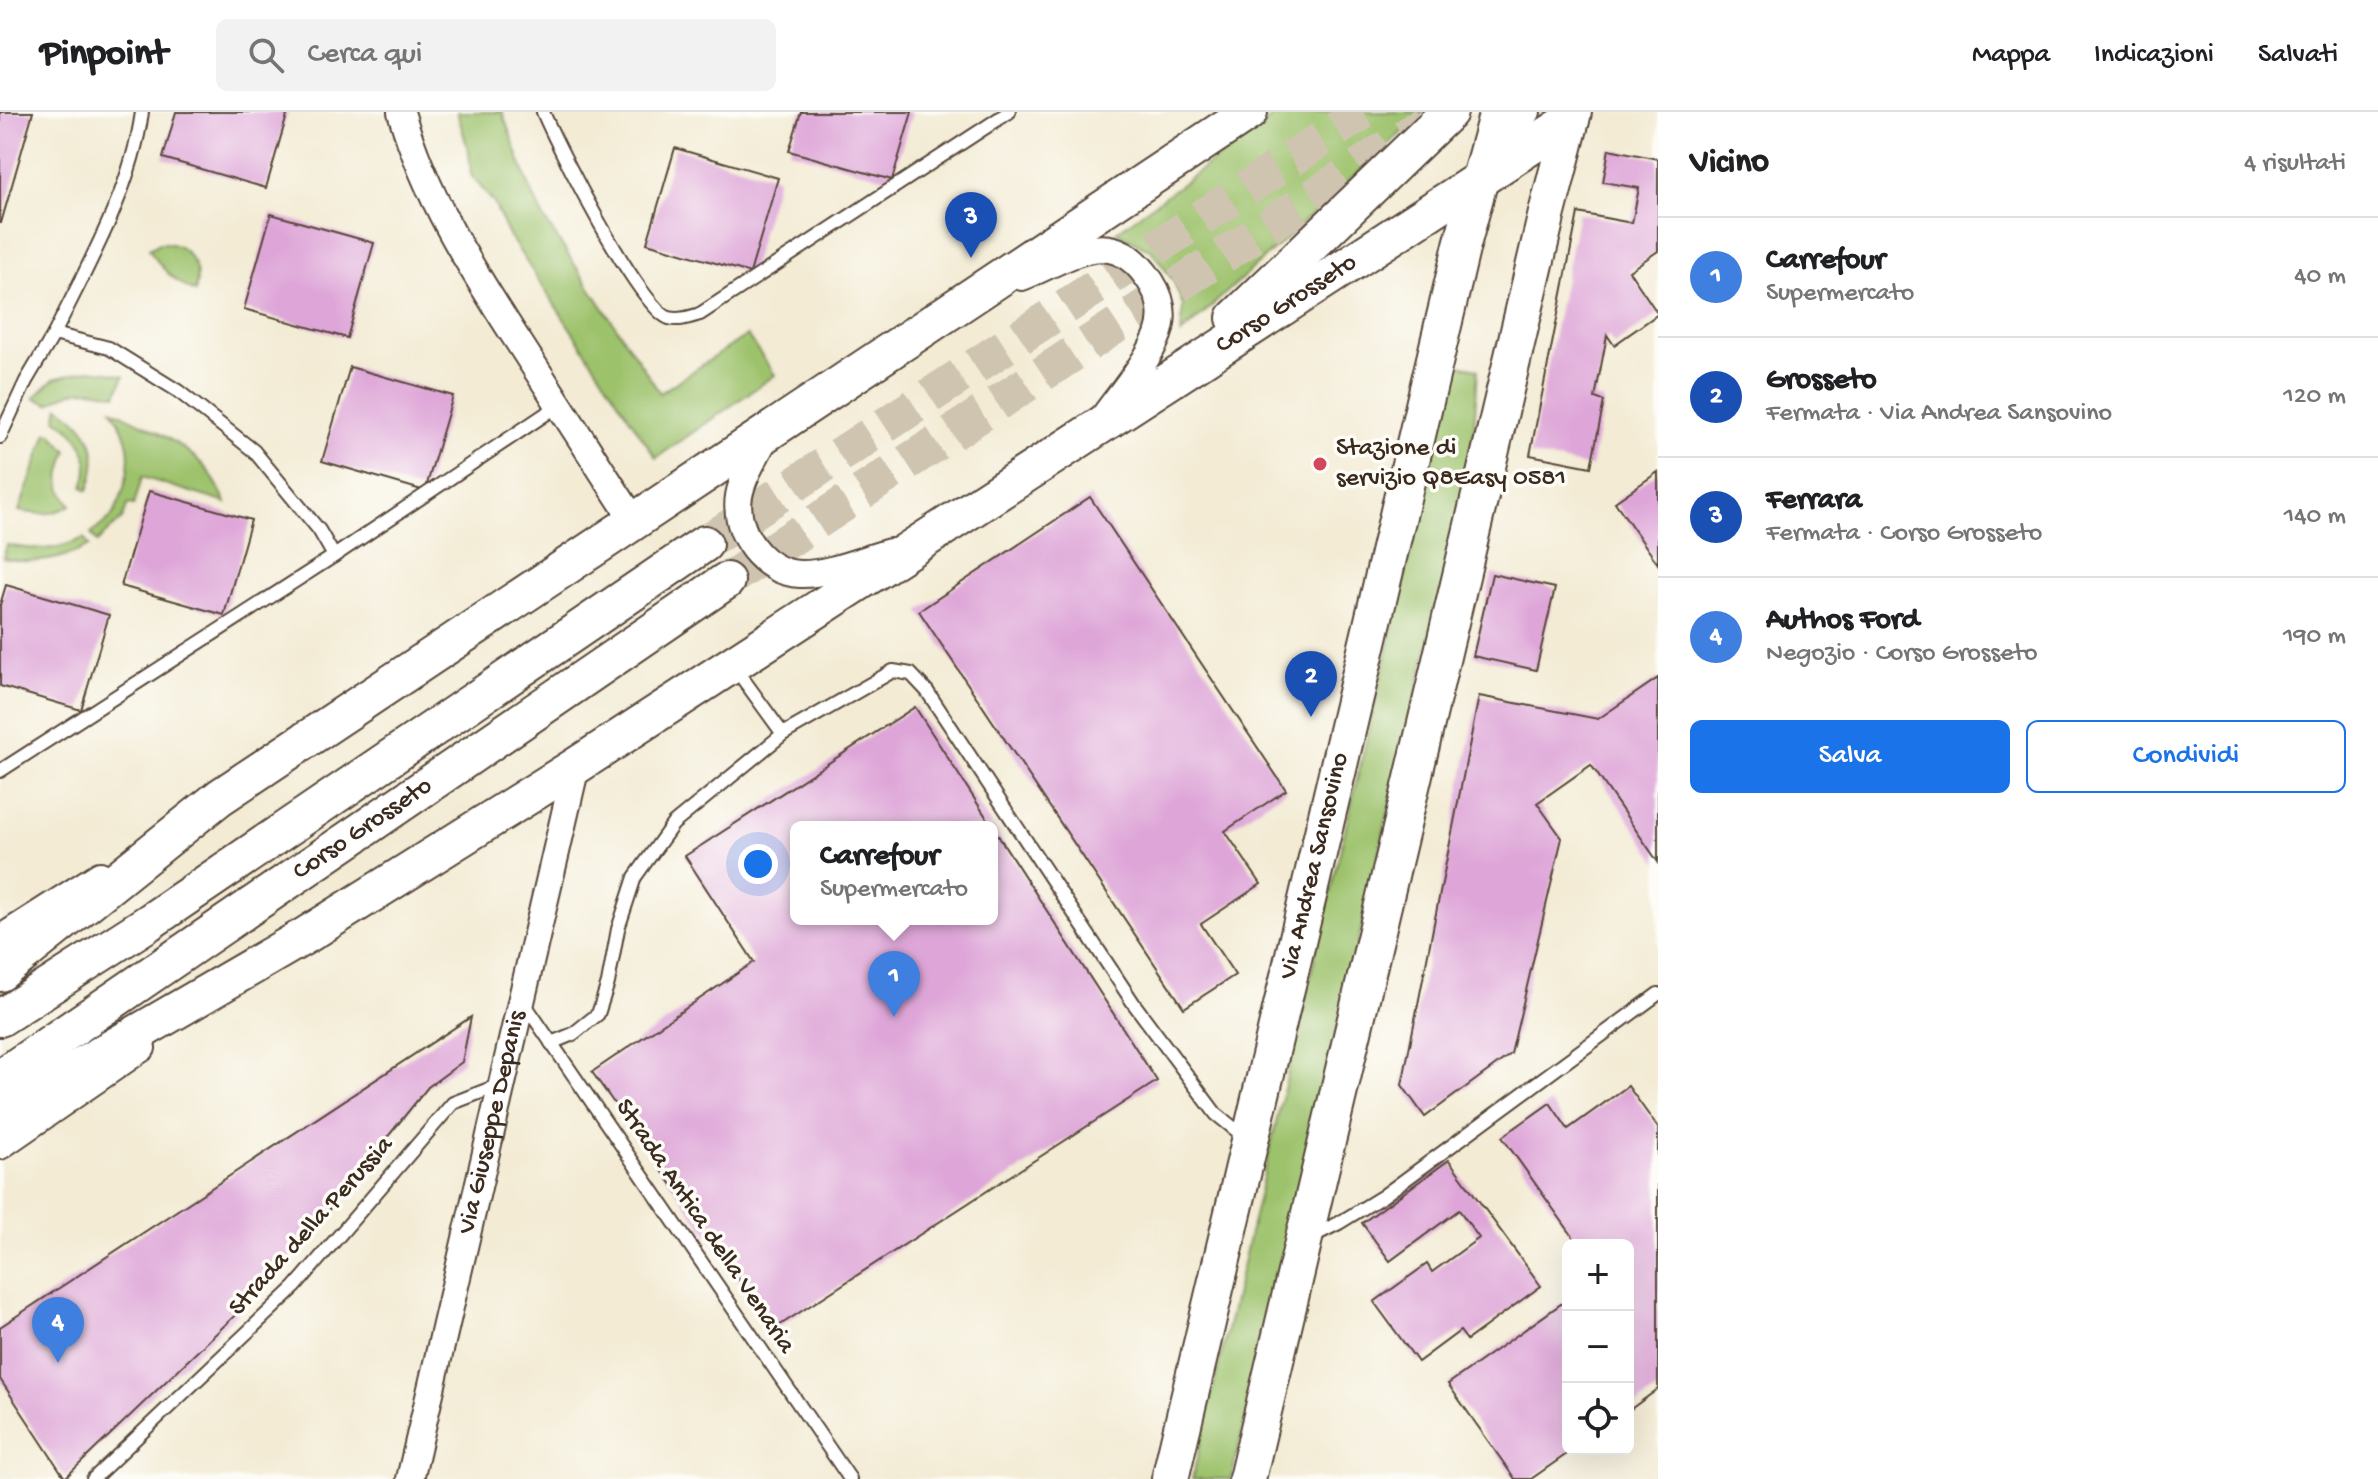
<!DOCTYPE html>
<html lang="it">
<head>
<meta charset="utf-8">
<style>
	:root { --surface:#fff; --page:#f2f2f2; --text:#202124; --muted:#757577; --line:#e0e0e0; --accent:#1a73e8 }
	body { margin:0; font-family:"Gochi Hand",sans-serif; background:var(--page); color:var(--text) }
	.controls { position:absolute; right:24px; bottom:24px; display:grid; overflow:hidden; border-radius:12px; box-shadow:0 8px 32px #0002 }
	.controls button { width:72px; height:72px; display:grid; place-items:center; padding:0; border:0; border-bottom:2px solid var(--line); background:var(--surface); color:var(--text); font:40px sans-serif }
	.you { position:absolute; left:758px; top:752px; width:28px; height:28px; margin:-20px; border:6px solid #fff; border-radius:50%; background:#1a73e8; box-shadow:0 0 0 12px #1a73e833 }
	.badge { display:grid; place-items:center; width:52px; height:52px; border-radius:50%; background:var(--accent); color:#fff; font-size:26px; font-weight:700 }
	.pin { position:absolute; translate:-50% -66px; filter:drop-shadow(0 2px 4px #0008) }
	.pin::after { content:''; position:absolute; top:42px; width:28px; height:24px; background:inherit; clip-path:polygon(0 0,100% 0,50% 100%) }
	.popup { position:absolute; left:790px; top:709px; width:208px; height:104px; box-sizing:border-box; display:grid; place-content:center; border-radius:12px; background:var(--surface); filter:drop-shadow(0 2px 6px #0005); font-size:26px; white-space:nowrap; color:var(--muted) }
	.popup b { font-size:30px; color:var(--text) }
	.popup::after { content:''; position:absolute; left:50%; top:100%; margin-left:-16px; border:16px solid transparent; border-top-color:var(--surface) }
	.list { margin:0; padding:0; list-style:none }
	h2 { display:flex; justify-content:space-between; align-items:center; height:104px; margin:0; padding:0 32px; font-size:34px }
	h2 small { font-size:26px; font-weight:400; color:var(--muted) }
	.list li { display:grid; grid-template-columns:52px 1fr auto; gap:24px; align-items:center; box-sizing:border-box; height:120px; padding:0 32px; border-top:2px solid var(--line) }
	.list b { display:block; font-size:30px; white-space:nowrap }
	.list p { margin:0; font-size:26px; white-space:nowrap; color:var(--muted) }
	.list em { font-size:26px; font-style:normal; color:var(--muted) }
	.actions { display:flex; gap:16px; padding:24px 32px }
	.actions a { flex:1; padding:18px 0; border:2px solid var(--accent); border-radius:12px; text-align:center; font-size:28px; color:var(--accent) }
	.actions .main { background:var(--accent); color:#fff }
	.icon { flex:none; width:44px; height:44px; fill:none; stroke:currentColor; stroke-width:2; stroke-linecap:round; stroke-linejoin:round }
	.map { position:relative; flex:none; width:1658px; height:1367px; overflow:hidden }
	header { display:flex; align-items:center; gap:48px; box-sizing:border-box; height:112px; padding:0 40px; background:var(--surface); border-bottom:2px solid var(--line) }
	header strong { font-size:38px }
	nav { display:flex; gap:44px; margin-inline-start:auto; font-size:28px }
	.search { width:560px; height:72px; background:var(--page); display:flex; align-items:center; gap:20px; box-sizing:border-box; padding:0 28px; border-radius:12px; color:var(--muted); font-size:30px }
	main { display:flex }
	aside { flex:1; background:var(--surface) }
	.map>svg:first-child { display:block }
	.green { fill:#9dc26c; stroke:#6c7645; stroke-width:2 }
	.building { fill:#dea6d8; fill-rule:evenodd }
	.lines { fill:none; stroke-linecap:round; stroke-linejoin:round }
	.secondary-tunnel { stroke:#cec4b0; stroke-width:36; stroke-dasharray:36 18; stroke-linecap:butt }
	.service-casing { stroke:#574739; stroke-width:16 }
	.minor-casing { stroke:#574739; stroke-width:30 }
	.secondary-casing { stroke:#574739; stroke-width:40 }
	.service { stroke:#fff; stroke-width:12 }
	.minor { stroke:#fff; stroke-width:26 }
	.secondary { stroke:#fff; stroke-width:36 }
	.poi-dot { fill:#d1495b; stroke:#fdfcf7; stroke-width:3 }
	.labels { text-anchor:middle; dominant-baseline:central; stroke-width:7; stroke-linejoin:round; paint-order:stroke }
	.street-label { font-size:26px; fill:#3b2a1e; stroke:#fdfcf7 }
	.poi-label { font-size:26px; fill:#3b2a1e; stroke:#fdfcf7; text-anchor:start }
</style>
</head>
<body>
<header>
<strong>Pinpoint</strong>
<div class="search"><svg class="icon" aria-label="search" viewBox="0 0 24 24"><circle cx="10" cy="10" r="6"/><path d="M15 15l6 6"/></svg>Cerca qui</div>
<nav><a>Mappa</a><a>Indicazioni</a><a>Salvati</a></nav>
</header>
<main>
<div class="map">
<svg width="1658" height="1367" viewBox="0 0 1658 1367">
	<rect width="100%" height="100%" fill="#fdfcf7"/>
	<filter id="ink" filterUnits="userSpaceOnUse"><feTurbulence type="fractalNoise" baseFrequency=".0125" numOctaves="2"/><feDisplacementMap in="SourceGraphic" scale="16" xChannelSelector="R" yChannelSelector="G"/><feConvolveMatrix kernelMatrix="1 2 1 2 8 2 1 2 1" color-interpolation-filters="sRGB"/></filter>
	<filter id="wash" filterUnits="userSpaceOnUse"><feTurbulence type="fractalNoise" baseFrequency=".006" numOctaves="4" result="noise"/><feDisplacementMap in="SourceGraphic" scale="32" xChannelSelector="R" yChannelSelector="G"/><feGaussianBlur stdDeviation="1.8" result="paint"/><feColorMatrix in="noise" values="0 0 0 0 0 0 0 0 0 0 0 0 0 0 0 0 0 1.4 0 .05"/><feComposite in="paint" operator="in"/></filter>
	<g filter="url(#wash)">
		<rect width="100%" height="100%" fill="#f3ebd4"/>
		<g class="green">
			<polygon points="457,0 502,0 530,76 543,105 660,281 747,223 775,263 656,346 508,122 494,91 471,63 469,40"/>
			<polygon points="1280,0 1424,0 1181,222 1183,194 1174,170 1151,138 1116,120"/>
			<path d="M160,131C188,130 202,155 195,180C174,169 161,157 149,137Z"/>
			<polygon points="1455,252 1478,257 1472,346 1231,1367 1192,1367"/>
			<path d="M88,258L109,260L124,264L116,283C90,275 72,276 50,292L34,286L54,267Z"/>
			<path d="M59,295C92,315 103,341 88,378L83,375C94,346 81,322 56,307Z"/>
			<path d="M112,297C141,312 175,326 199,349C211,360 219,375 226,391L142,365L134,393L128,392L122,407L97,430L91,422C97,416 105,411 111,405C117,398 121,385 124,376C133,343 130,326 112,297Z"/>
			<path d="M47,321L52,322L67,339C60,363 54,372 71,393C52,404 39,403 19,399Z"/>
			<path d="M84,426L89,434C60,449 35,453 3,446L7,433C38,439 55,439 84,426Z"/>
		</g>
		<g id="blocks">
			<g class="building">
				<polygon points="0,0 33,0 1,111 0,111"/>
				<polygon points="176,0 288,0 266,76 163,46"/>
				<polygon points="801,0 912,0 892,68 789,39"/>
				<polygon points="675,36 778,66 750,161 647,131"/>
				<polygon points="1609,37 1658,47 1658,139 1629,159 1658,202 1614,233 1607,223 1595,286 1604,289 1591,355 1530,343 1578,101 1632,111 1639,76 1603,70"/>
				<polygon points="271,102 374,131 347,226 244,197"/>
				<polygon points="350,255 453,284 425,379 322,349"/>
				<polygon points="1658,360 1658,452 1615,390"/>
				<polygon points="149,379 251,408 224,503 121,474"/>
				<polygon points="1090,385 1286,678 1225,719 1261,772 1201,812 1235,863 1184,896 919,499"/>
				<polygon points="1492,462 1555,476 1536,558 1473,544"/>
				<polygon points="6,473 109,503 81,598 0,574 0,493"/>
				<polygon points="1658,566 1658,750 1591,653 1537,691 1562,726 1511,942 1425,1005 1402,973 1479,584 1598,607"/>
				<path d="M915,595L1157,969L774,1217L592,960L754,850L685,744ZM796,715H992V807H796Z"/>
				<polygon points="471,905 462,950 428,975 272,1168 65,1366 0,1267 0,1215"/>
				<polygon points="1628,974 1658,1016 1658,1277 1628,1299 1628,1133 1579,1133 1502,1025 1550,991 1568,1017"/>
				<polygon points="1449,1048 1541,1174 1467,1228 1460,1219 1418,1250 1374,1190 1427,1152 1432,1160 1479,1126 1459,1098 1390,1149 1362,1111"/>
				<polygon points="1568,1187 1568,1337 1574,1337 1531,1367 1515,1367 1448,1272"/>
			</g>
		</g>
	</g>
	<g filter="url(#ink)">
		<use href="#blocks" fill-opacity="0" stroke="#574739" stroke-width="2"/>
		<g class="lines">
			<g class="secondary-tunnel">
				<polyline points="704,432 1363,0"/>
				<polyline points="726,469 1424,12"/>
			</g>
			<g class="service-casing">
				<g id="service">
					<path d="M543,0C557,34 640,197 669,206C679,209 690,205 700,202L1009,0"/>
					<path d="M54,222C88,153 132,76 142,0"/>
					<polyline points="0,325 26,269 54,222 109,236 178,279 254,339 319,418 334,444 0,659"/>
					<polyline points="334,444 559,293"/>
					<polyline points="735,556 783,622"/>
					<polyline points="524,891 850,1367"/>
					<polyline points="551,931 573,922 598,902 608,871 618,817 635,765 673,712 783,622 893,559 911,562 927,579 1134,892 1216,1002 1246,1026"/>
					<polyline points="1311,1125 1339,1111 1383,1084 1658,882"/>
					<polyline points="93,1367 295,1175 453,991 502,972"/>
				</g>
			</g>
			<g class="minor-casing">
				<g id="minor">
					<path d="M401,0C425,84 471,156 518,229C557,289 596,349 634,409"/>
					<polyline points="1490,52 1527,0"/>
					<path d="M1022,165C1073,144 1113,110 1151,170C1162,187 1165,204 1158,223C1147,251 1121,281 1103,306"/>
					<path d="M767,322C758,341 743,362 739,384C733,420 763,461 800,462C827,463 864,447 890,440"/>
					<polyline points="0,827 100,763"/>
					<polyline points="0,1034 142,936"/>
					<path id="s1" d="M410,1367L576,654"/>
				</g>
			</g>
			<g class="secondary-casing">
				<g id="secondary">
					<polyline points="1235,206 1449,0"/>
					<polyline points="0,861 220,685 1249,0"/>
					<polyline points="0,906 148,811 704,432"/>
					<path id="s2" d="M0,966L726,469"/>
					<path id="s3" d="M0,1001L308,822L576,654L1571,8"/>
					<path id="s4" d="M1170,1367L1462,133L1498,0"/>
					<polyline points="1247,1367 1547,101 1573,0"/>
				</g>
			</g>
			<use href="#service" class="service"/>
			<use href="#minor" class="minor"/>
			<use href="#secondary" class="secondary"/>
		</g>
	</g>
	<circle class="poi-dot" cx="1320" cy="352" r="8"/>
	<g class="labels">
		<g class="street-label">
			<text stroke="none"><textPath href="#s3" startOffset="1520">Corso Grosseto</textPath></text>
			<text stroke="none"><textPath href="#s2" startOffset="440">Corso Grosseto</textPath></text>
			<text stroke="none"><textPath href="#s4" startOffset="630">Via Andrea Sansovino</textPath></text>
			<text stroke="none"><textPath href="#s1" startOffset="366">Via Giuseppe Depanis</textPath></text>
			<text transform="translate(312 1115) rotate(-48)">Strada della Perussia</text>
			<text transform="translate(704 1115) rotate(56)">Strada Antica della Venaria</text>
		</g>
		<g class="poi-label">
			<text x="1336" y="337">Stazione di<tspan x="1336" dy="30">servizio Q8Easy 0581</tspan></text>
		</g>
	</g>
</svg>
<div class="controls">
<button>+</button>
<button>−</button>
<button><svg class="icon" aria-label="locate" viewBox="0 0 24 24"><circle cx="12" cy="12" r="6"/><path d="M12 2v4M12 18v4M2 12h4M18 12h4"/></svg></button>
</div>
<div class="you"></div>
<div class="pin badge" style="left:894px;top:905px;background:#3f7fe0">1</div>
<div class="popup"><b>Carrefour</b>Supermercato</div>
<div class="pin badge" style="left:1311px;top:605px;background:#1a4fb4">2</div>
<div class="pin badge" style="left:971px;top:146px;background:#1a4fb4">3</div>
<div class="pin badge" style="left:58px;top:1251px;background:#3f7fe0">4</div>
</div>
<aside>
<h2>Vicino<small>4 risultati</small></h2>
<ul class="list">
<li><span class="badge" style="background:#3f7fe0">1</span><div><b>Carrefour</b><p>Supermercato</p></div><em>40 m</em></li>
<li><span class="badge" style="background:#1a4fb4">2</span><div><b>Grosseto</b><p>Fermata · Via Andrea Sansovino</p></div><em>120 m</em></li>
<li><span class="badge" style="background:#1a4fb4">3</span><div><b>Ferrara</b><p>Fermata · Corso Grosseto</p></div><em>140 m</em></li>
<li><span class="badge" style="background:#3f7fe0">4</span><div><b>Authos Ford</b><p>Negozio · Corso Grosseto</p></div><em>190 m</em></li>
</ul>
<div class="actions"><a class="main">Salva</a><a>Condividi</a></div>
</aside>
</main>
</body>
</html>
